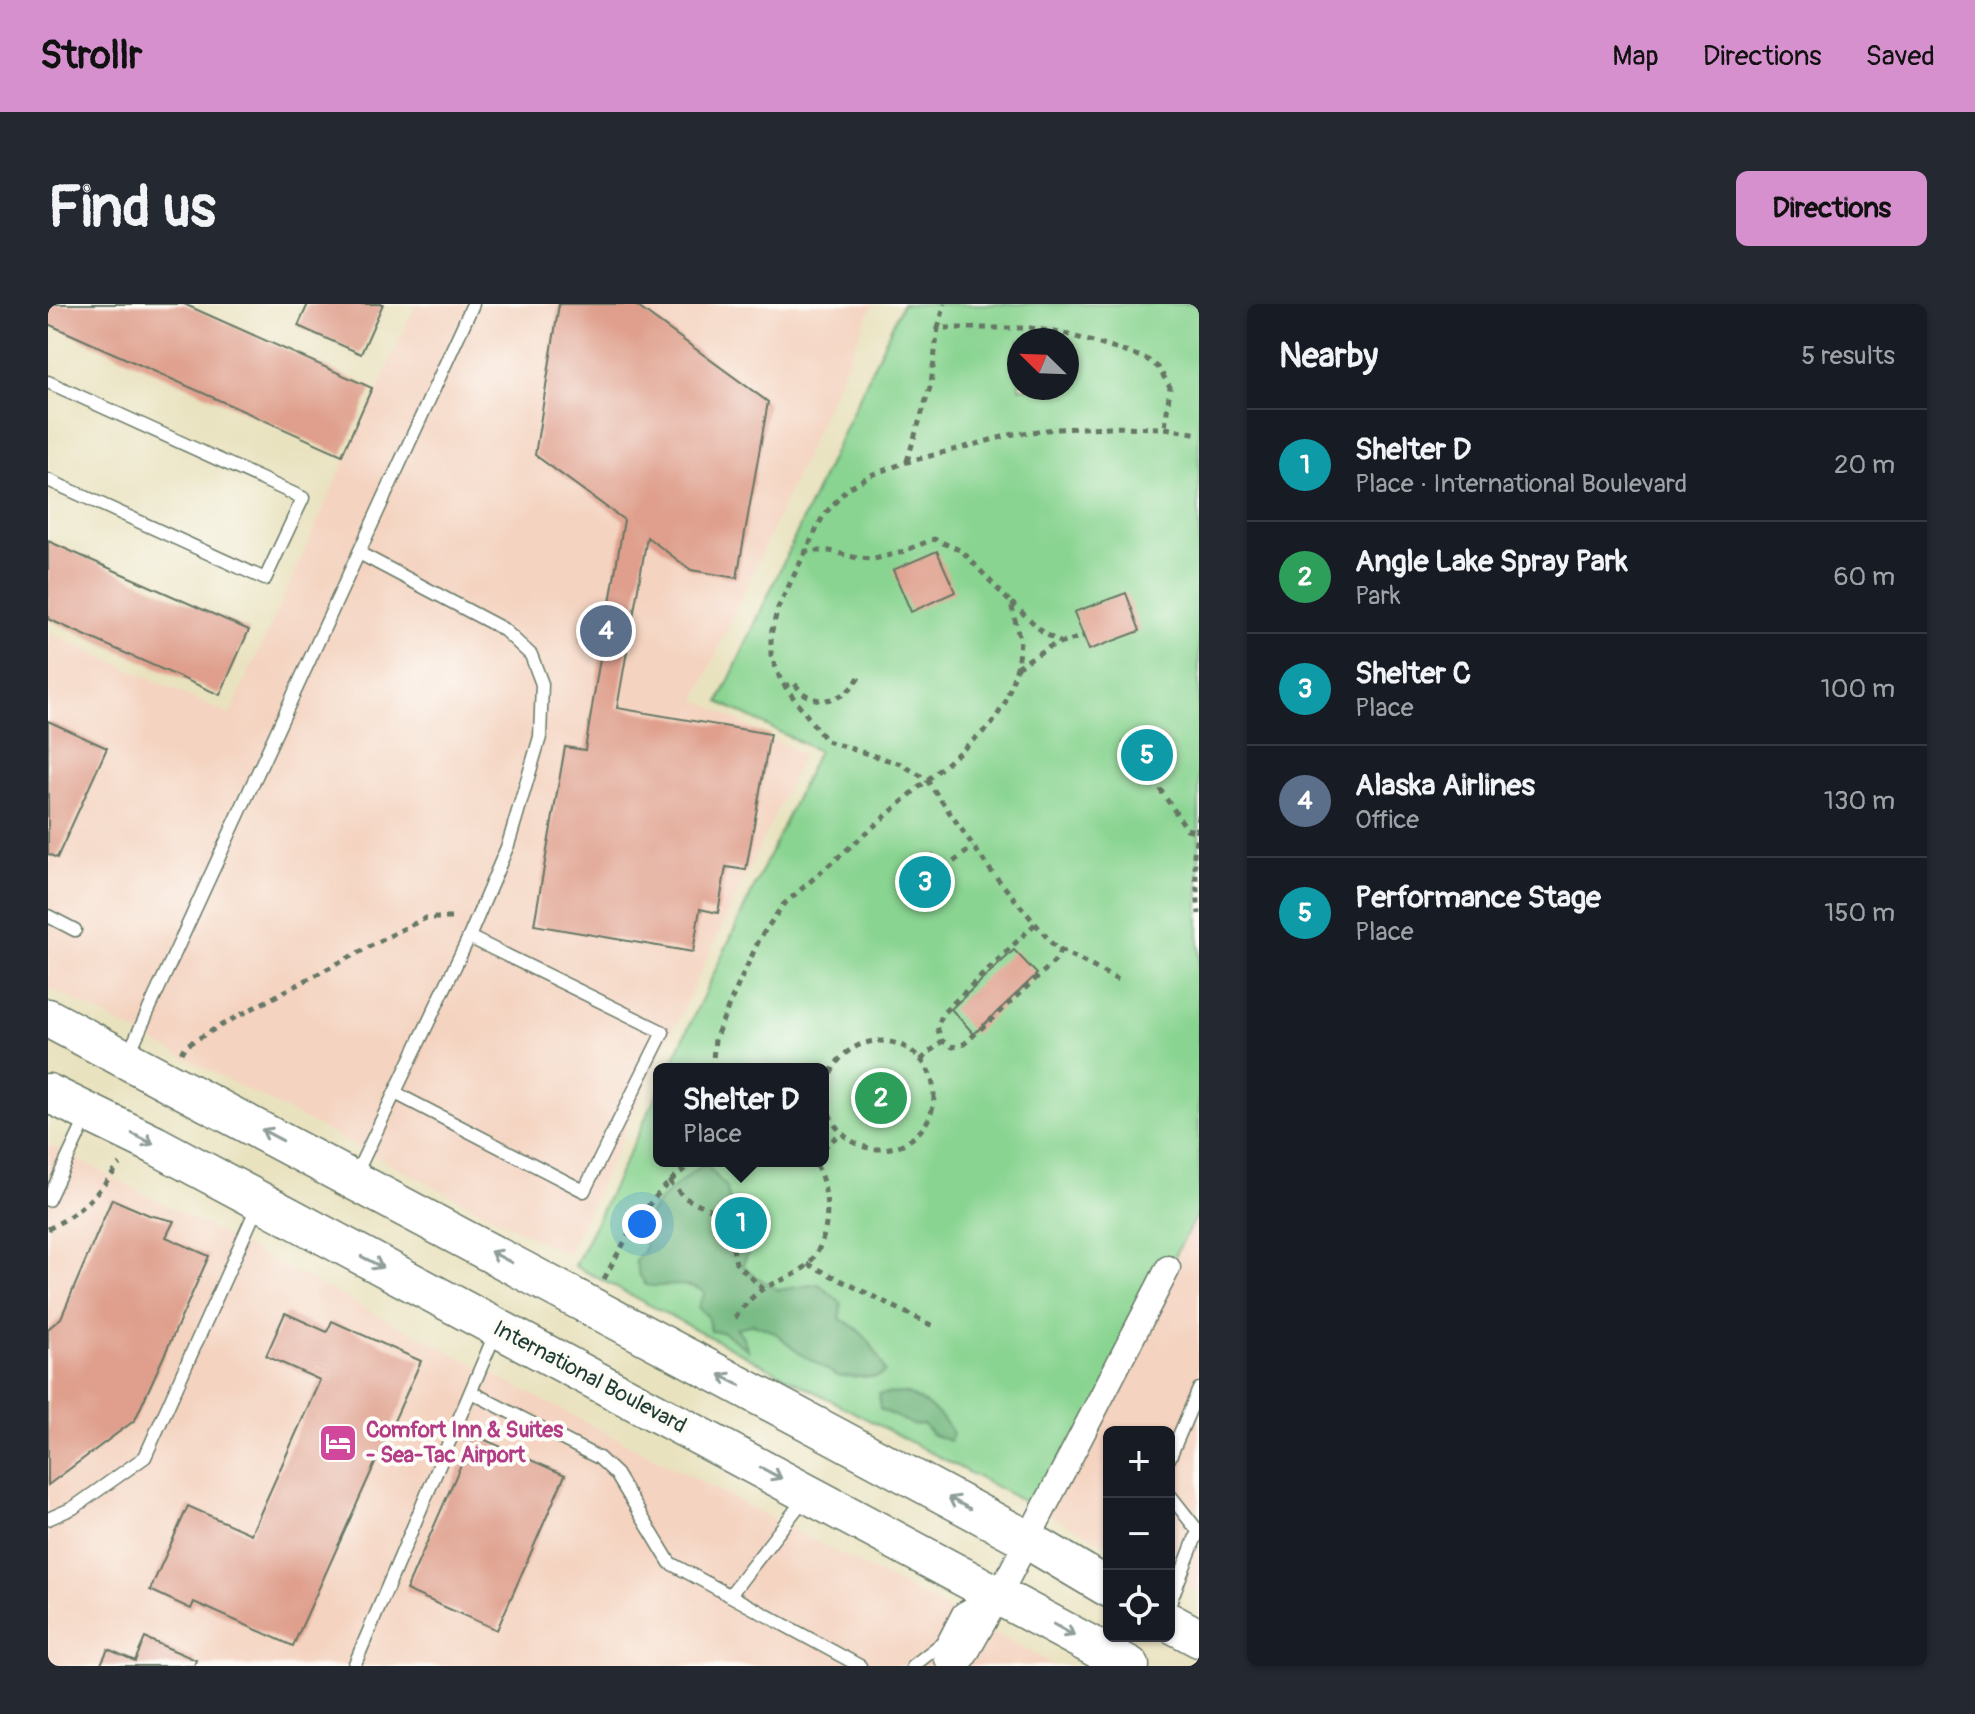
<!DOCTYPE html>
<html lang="en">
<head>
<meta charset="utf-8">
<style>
	:root { --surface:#171b24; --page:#242831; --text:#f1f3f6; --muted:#9ea1a6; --line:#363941; --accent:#d690ce }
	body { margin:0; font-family:Pangolin,sans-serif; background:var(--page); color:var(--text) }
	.controls { position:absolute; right:24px; bottom:24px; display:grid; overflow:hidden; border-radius:12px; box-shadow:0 2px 6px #0004 }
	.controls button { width:72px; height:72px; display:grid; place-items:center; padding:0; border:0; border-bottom:2px solid var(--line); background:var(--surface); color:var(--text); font:40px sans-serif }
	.compass { position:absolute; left:959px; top:24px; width:72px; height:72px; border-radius:50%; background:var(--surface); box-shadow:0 2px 6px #0004; rotate:293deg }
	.you { position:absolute; left:594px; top:920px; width:28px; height:28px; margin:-20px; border:6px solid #fff; border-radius:50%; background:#1a73e8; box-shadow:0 0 0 12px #1a73e833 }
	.badge { display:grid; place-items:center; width:52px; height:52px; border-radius:50%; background:var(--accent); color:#fff; font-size:26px; font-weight:700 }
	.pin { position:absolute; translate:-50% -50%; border:4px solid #fff; box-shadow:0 2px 8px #0006 }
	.popup { position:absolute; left:605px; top:759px; width:176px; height:104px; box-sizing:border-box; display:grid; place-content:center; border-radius:12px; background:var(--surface); filter:drop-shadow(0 2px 6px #0005); font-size:26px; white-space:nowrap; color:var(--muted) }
	.popup b { font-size:30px; color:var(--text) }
	.popup::after { content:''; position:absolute; left:50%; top:100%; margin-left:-16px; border:16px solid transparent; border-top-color:var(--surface) }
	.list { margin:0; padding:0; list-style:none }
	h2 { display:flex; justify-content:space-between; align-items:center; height:104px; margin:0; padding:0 32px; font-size:34px }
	h2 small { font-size:26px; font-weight:400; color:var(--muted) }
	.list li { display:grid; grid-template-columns:52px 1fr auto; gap:24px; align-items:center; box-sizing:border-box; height:112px; padding:0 32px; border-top:2px solid var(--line) }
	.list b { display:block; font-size:30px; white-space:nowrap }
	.list p { margin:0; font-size:26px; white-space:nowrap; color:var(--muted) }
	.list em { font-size:26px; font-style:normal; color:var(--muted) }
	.icon { flex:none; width:44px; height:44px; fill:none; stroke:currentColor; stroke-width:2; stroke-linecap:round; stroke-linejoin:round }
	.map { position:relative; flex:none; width:1151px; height:1362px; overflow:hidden; border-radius:12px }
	header { display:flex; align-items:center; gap:48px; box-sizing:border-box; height:112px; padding:0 40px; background:var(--accent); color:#111 }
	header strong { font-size:38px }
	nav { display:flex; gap:44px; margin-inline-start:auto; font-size:28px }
	.intro { display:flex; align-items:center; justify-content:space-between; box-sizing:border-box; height:192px; padding:0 48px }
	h1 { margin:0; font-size:56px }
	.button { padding:20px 36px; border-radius:12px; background:var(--accent); color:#111; font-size:28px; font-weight:700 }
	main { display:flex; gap:48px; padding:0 48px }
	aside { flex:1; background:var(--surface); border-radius:12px; box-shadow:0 2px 6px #0004 }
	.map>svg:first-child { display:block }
	.built { fill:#f4d3c0 }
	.green { fill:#89d491; stroke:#548862; stroke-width:2; fill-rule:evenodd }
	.forest { fill:#6eb67b; stroke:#467a58; stroke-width:2 }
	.building { fill:#df9f8c }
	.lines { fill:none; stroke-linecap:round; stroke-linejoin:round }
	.lane-casing { stroke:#667765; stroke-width:15 }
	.street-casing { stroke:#667765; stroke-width:27 }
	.primary-casing { stroke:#667765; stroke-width:41 }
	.path { stroke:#667765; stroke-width:5; stroke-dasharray:6 6; stroke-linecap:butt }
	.lane { stroke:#fff; stroke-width:12 }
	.street { stroke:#fff; stroke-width:24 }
	.primary { stroke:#fff; stroke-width:38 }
	.oneway { stroke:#8f9e9a }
	.labels { text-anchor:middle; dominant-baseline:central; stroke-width:8; stroke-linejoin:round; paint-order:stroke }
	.street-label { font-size:22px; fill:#1f3d34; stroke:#fdfcf7 }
	.hotel-label { font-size:22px; font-weight:bold; fill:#b23c85; stroke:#fdfcf7; text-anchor:start }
</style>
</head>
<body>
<header>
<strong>Strollr</strong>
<nav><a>Map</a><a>Directions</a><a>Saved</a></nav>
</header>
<div class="intro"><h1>Find us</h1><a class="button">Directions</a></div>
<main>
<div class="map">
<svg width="1151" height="1362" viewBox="0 0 1151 1362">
	<rect width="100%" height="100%" fill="#fdfcf7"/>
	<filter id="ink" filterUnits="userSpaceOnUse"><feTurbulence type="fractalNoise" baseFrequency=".0125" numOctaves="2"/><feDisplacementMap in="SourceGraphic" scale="16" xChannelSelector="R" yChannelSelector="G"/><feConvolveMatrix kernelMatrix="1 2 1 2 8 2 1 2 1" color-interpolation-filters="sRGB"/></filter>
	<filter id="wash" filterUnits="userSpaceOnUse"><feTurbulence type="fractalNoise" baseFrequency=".006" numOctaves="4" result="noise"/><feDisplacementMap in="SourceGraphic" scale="32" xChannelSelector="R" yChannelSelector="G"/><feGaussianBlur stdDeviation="1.8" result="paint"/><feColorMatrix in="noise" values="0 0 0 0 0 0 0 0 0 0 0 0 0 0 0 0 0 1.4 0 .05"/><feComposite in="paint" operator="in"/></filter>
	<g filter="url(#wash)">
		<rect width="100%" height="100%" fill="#e9e2bf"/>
		<g class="built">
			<polygon points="368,0 825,0 648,395 755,451 519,951 0,683 0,329 182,411"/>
			<polygon points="0,840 222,955 1009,1362 0,1362"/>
			<polygon points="1151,906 1151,1289 1121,1273 1121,1128 1061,1128 1061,1242 994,1207"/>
		</g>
		<path class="green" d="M854,0H1151V906L994,1207L527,962L611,786V857H775V765H621L770,447L671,398ZM971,36H1019V84H971Z"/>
		<g class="forest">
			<path d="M657,859L678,883L685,908L674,919L693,938L700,931L703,943L695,960C702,972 719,978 730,986L771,980L793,999L792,1015C817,1026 827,1044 837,1068L829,1073L790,1072L751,1049L726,1028L706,1020L688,1024L694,1031L700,1046L675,1028L663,1027L659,1012L650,1003L657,989C642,975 618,985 598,981L591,970L587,957C608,935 590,936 598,917C609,894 638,874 657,859Z"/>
			<path d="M857,1089C879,1099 892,1108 905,1129L902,1137L885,1131L875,1120L865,1121L832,1105L831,1090Z"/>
		</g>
		<g id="blocks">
			<g class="building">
				<polygon points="0,0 136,0 324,84 294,151 0,20"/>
				<polygon points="260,0 335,0 313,50 250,22"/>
				<polygon points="511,0 586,0 720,98 689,274 643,266 599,233 569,404 722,430 698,566 678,563 670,609 652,605 645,648 486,621 517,443 537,446 554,342 531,338 535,312 559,316 576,216 487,151"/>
				<polygon points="0,237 201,326 172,391 0,315"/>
				<polygon points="889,247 907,288 863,308 845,266"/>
				<polygon points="1078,289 1092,327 1041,346 1026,308"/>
				<polygon points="0,417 59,444 9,554 0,550"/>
				<polygon points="1086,433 1117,433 1118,462 1111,476 1086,463 1075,439"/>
				<polygon points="885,550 906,578 870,606 848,578"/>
				<polygon points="966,646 989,670 926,730 903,705"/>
				<polygon points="64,895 101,911 126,917 118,933 161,952 87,1116 0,1181 0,1025 13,1014"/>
				<polygon points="693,900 712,920 693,938 674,918"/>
				<polygon points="237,1009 279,1028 284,1017 373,1057 245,1342 146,1298 143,1305 102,1286 140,1202 203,1230 272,1076 218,1052"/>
				<polygon points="426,1131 517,1171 449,1326 358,1286"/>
				<polygon points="97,1334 148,1356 146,1362 52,1362 60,1345 87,1357"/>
			</g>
		</g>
	</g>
	<g filter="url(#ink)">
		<use href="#blocks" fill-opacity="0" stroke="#667765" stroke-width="2"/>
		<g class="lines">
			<g class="lane-casing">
				<g id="lane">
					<polyline points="0,78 255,194 217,275 0,176"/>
					<polyline points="0,612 27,626"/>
					<polyline points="80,751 425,0"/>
					<polyline points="347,789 536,887 615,728 421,633"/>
					<polyline points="307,872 421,633 460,541 492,433 494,380 483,351 455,325 311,249"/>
					<polyline points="0,896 40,811"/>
					<polyline points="423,1088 551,1154 568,1170 622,1259 812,1362"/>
					<polyline points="1121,1155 1151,1085"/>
					<polyline points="1121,1190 1150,1227"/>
					<polyline points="0,1215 25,1204 97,1153 210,901"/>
					<polyline points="682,1291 756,1195"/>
					<polyline points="1121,1301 1151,1225"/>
					<polyline points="306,1362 447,1030"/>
					<polyline points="865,1362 897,1337"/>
				</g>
			</g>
			<g class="street-casing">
				<g id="street">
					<polyline points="906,1362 899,1355 897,1347 916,1310 951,1291"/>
					<polyline points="911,1362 951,1291 1120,964"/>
				</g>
			</g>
			<g class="primary-casing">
				<g id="primary">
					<polyline points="0,714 783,1130 980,1236 1061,1284"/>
					<polyline points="0,789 107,841 1082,1362"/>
					<polyline points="1121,1318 1151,1334"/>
				</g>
			</g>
			<g class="path">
				<polyline points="890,24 897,0"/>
				<polyline points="859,157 883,80 890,24 982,24 1019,30 1097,54 1110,63 1122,83 1117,124"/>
				<polyline points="964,299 997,330 1012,338"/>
				<polyline points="969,363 1001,343 1036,332"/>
				<path d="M736,382L746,379C749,382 751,386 755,389C775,404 801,393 811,373"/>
				<polyline points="1105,475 1139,525 1147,527"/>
				<polyline points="1151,511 1146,550 1151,610"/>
				<polyline points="896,565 925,543"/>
				<polyline points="987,620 895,709 889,723 894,737 905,743 916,740 1006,658 1013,646"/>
				<polyline points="1070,676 1007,643 943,567 878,475 853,460 778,437 733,377 723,351 723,330 730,304 775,212 800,184 823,171 859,158 966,130 1008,125 1062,123 1117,124 1151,130"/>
				<circle cx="832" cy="791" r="54"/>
				<polyline points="133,749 137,742 177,719 353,626 378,614 407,614"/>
				<polyline points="873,756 894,737"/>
				<polyline points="664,765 667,735 681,701 712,634 735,601 944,420 958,397 969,363 972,337 963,299 914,247 886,235 851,249 826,255 809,254 782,247 756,247"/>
				<polyline points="775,844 793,829"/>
				<polyline points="621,877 637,894 664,906 683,935 688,959 715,985"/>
				<path d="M0,925C33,908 51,889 72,860"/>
				<polyline points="760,960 887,1023"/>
				<path d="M556,975C582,927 601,890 647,857"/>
				<path d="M687,1014C696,1002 704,991 718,983C730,977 746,973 757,963C785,939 784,886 766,857"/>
			</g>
			<use href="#lane" class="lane"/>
			<use href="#street" class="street"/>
			<use href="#primary" class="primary"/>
		</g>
		<defs><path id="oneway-shaft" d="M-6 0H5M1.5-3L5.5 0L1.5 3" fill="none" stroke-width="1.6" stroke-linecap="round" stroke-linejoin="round" transform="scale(2)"/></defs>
		<g class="oneway">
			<use href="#oneway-shaft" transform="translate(224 831) rotate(-152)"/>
			<use href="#oneway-shaft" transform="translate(95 835) rotate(27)"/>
			<use href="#oneway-shaft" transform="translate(453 953) rotate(-152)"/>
			<use href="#oneway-shaft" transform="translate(324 958) rotate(28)"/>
			<use href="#oneway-shaft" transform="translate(682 1076) rotate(-152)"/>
			<use href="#oneway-shaft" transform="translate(723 1169) rotate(28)"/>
			<use href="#oneway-shaft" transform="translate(911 1199) rotate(-152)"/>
			<use href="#oneway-shaft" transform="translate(1016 1326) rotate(29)"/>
		</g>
	</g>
	<defs>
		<g id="hotel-square" transform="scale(2)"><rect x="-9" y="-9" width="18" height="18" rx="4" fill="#d1479c" stroke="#fdfcf7"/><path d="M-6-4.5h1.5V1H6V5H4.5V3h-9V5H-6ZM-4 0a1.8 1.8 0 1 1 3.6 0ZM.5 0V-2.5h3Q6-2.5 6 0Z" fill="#fff"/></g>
	</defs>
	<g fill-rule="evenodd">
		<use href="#hotel-square" x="290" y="1139"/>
	</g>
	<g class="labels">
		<g class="street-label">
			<text transform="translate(542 1073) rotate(28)">International Boulevard</text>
		</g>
		<g class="hotel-label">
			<text x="318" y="1126">Comfort Inn &amp; Suites<tspan x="318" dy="25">- Sea-Tac Airport</tspan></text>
		</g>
	</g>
</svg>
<div class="controls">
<button>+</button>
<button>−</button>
<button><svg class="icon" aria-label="locate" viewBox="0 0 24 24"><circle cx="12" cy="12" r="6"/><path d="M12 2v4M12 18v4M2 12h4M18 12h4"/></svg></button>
</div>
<svg class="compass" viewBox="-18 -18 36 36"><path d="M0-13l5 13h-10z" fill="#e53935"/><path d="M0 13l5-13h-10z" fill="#9ea1a6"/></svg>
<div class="you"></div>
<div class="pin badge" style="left:693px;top:919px;background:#0f9aa8">1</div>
<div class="popup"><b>Shelter D</b>Place</div>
<div class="pin badge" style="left:833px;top:794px;background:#2e9e5b">2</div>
<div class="pin badge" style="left:877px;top:578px;background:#0f9aa8">3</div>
<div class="pin badge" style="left:558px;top:327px;background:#5c6f8a">4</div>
<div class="pin badge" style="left:1099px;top:451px;background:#0f9aa8">5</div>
</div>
<aside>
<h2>Nearby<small>5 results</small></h2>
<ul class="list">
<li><span class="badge" style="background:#0f9aa8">1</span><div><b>Shelter D</b><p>Place · International Boulevard</p></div><em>20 m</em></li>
<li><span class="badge" style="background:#2e9e5b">2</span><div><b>Angle Lake Spray Park</b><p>Park</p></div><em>60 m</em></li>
<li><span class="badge" style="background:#0f9aa8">3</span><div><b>Shelter C</b><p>Place</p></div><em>100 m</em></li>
<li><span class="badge" style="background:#5c6f8a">4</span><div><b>Alaska Airlines</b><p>Office</p></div><em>130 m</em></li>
<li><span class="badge" style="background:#0f9aa8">5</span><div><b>Performance Stage</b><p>Place</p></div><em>150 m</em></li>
</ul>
</aside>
</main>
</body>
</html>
